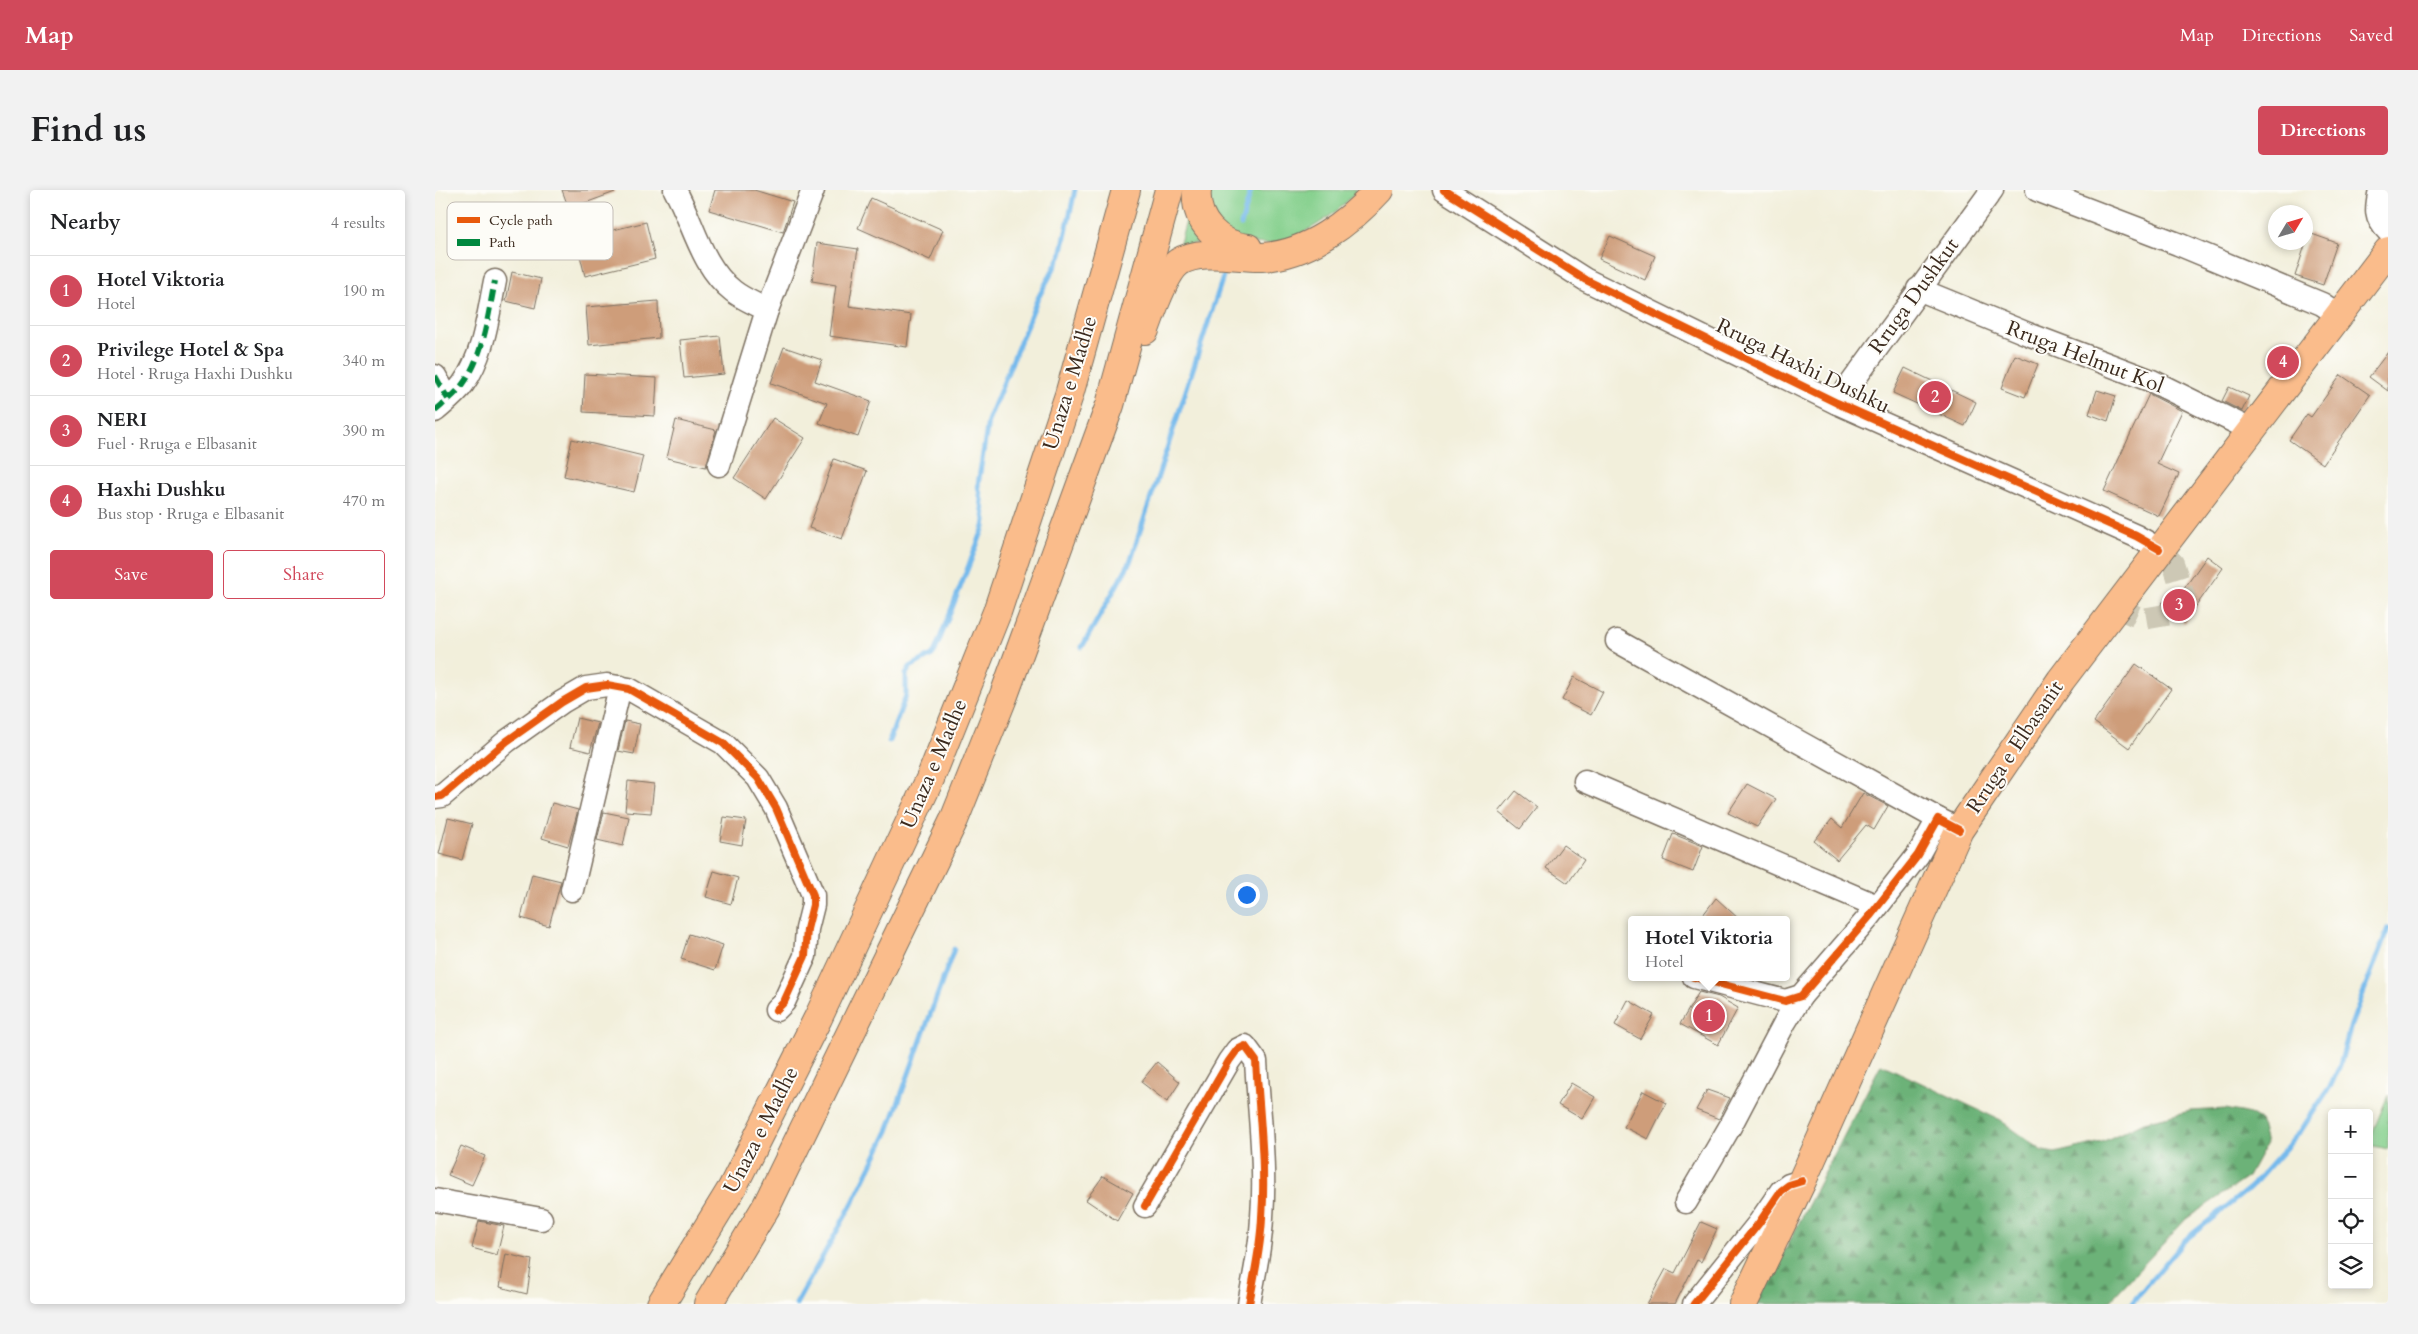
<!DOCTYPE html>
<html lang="en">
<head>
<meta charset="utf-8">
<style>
	:root { --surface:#fff; --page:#f2f2f2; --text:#202124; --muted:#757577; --line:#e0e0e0; --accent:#d1495b }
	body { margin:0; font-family:Cardo,serif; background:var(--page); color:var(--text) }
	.controls { position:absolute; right:15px; bottom:15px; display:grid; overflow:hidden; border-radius:5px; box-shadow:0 2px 8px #0003 }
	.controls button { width:45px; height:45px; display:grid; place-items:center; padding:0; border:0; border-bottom:1px solid var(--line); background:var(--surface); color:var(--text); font:25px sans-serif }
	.compass { position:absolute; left:1833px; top:15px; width:45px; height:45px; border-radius:50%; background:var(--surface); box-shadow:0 2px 8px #0003; rotate:52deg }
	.you { position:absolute; left:811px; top:704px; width:18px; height:18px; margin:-12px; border:4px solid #fff; border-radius:50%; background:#1a73e8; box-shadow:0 0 0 8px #1a73e833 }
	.badge { display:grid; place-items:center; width:32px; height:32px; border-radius:50%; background:var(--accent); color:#fff; font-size:16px; font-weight:700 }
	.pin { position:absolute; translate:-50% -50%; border:2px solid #fff; box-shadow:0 1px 5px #0006 }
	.popup { position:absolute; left:1193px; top:726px; width:162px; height:65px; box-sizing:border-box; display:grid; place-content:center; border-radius:5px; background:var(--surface); filter:drop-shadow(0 1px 4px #0005); font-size:16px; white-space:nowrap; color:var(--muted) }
	.popup b { font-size:19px; color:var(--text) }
	.popup::after { content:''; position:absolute; left:50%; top:100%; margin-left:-10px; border:10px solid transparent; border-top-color:var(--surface) }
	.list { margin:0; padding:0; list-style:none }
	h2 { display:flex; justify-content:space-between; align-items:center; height:65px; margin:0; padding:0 20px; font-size:21px }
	h2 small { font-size:16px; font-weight:400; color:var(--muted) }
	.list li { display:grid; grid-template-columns:32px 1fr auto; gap:15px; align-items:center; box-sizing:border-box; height:70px; padding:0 20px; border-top:1px solid var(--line) }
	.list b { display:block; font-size:19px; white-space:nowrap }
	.list p { margin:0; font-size:16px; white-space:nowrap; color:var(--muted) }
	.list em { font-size:16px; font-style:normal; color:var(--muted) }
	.actions { display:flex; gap:10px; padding:15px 20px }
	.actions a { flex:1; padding:11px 0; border:1px solid var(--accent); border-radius:5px; text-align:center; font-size:18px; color:var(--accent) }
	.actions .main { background:var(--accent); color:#fff }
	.icon { flex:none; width:28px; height:28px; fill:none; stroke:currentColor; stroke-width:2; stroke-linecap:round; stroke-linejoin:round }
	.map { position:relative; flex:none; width:1953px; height:1114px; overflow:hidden; border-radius:5px }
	header { display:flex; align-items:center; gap:30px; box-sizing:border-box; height:70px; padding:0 25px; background:var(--accent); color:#fff }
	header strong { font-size:24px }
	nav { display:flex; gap:28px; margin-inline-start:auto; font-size:18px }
	.intro { display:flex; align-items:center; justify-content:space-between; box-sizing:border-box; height:120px; padding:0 30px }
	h1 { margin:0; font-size:35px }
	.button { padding:12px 22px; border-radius:5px; background:var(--accent); color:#fff; font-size:18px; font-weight:700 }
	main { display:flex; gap:30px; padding:0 30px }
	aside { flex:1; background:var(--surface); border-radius:5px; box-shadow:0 2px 8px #0003 }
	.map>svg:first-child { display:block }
	.grass { fill:#85d08d; stroke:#607d56 }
	.forest { fill:url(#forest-firs); stroke:#546e4b }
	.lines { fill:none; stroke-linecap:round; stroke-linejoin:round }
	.stream { stroke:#76baec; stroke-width:5 }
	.building { fill:#ce9d7a }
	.minor-tunnel { stroke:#cdc8b5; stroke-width:22; stroke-dasharray:22 11; stroke-linecap:butt }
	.minor-casing { stroke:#7b6f60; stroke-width:25 }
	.major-casing { stroke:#7b6f60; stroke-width:30 }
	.highway-casing { stroke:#7b6f60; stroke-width:30 }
	.minor { stroke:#fff; stroke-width:22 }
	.major { stroke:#fabc8b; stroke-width:28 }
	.highway { stroke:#fabc8b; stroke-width:28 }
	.quiet { stroke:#00873e; stroke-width:6; stroke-dasharray:12 6; stroke-linecap:butt }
	.cycleway-casing { stroke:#fdfcf7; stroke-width:11 }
	.cycleway { stroke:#e8590c; stroke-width:8 }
	.labels { text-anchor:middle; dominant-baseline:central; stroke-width:4; stroke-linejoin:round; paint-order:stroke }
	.street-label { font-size:21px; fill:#3b2a1e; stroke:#fdfcf7 }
	.key { fill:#fdfcf7; stroke:#c3bdb6; stroke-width:1 }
	.key-label { font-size:14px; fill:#3b2a1e }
</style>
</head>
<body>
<header>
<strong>Map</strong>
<nav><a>Map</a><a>Directions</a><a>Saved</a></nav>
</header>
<div class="intro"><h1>Find us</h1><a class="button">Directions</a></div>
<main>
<aside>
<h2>Nearby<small>4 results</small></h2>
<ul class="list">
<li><span class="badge">1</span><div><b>Hotel Viktoria</b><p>Hotel</p></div><em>190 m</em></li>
<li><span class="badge">2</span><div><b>Privilege Hotel &amp; Spa</b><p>Hotel · Rruga Haxhi Dushku</p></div><em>340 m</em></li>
<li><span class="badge">3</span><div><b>NERI</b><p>Fuel · Rruga e Elbasanit</p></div><em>390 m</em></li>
<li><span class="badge">4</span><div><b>Haxhi Dushku</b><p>Bus stop · Rruga e Elbasanit</p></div><em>470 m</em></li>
</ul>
<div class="actions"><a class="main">Save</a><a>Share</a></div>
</aside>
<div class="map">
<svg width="1953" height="1114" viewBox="0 0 1953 1114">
	<defs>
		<pattern id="forest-firs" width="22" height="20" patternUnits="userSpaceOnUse" patternTransform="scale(1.25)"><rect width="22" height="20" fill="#6cb278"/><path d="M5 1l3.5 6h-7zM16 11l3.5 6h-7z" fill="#5a9162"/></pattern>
	</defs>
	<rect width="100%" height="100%" fill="#fdfcf7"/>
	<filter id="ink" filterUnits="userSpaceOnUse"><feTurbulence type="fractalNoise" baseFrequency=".02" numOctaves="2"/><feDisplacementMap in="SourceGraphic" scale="10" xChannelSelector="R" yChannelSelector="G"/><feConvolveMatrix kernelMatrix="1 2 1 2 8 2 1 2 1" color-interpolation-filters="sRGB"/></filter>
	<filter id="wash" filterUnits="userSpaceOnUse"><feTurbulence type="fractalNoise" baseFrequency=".0096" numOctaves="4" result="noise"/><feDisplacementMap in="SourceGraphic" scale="20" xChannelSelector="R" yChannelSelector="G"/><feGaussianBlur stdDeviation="1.12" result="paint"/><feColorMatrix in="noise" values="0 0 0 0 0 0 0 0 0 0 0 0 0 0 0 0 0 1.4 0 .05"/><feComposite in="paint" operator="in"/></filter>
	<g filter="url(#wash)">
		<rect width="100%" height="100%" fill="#f2efdb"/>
		<g class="grass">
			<path d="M769,0H922C905,24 852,59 820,53C809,51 798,45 787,42Z"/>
			<polygon points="753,24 775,49 746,57 745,53"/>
			<polygon points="1953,905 1953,959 1934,955 1934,951"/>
		</g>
		<polygon class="forest" points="1446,874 1565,930 1608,961 1620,963 1667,952 1709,932 1755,921 1791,919 1815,924 1825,930 1831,954 1813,987 1751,1029 1672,1114 1322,1114"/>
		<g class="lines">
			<g class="stream">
				<polyline points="806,35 816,0"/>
				<polyline points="647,457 695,372 788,87"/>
				<polyline points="454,551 471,505 471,484 475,477 497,465 500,461 549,337 550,330 543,295 553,231 602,110 626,65 640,0"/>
				<polyline points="361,1114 417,1014 453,941 519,759"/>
				<polyline points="1696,1114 1750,1050 1816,997 1865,942 1896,895 1905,875 1916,835 1953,738"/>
			</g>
		</g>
		<g id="blocks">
			<g class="building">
				<polygon points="127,0 180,0 180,2 134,19"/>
				<polygon points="280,0 319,0 358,12 348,42 274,20"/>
				<polygon points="436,8 508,40 495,70 423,38"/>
				<polygon points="211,32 220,69 150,86 141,49"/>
				<polygon points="1874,43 1902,53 1888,95 1860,86"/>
				<polygon points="1175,46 1220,66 1210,90 1164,69"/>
				<polygon points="382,53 423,59 414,116 476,125 472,157 394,146 401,95 377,91"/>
				<polygon points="77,82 106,89 100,118 71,111"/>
				<polygon points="223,111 224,148 154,155 151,117"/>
				<polygon points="285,146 289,184 249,188 245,150"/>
				<polygon points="349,157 387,170 380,191 436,211 423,247 384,233 392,213 336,193"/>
				<polygon points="1953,162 1953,201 1934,187"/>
				<polygon points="1580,165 1603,174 1590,207 1567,198"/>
				<polygon points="1470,178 1541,212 1530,236 1458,203"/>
				<polygon points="150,184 222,188 220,226 148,222"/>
				<polygon points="1906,185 1935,205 1888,274 1854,250 1872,224 1876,227"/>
				<polygon points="1794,197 1814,206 1807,221 1787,211"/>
				<polygon points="1662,200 1681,206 1673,231 1654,224"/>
				<polygon points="1714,204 1747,221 1722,274 1744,284 1724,326 1669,301"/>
				<polygon points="338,228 370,248 331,309 299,288"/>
				<polygon points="241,230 281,240 271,277 232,268"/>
				<polygon points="137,249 208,266 199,302 129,286"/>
				<polygon points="399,269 432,281 407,349 374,338"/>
				<polygon points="1772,366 1788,378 1749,433 1725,416 1739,398 1746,403"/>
				<polygon points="1701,474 1736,499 1694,558 1659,532"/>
				<polygon points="1139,487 1168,502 1156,525 1127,510"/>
				<polygon points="142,528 163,533 155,562 135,557"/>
				<polygon points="190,531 205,534 199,564 183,561"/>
				<polygon points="193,591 219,594 216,623 190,621"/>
				<polygon points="1312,594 1341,609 1322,637 1293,623"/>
				<polygon points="1081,601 1102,617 1085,639 1064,622"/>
				<polygon points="1428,603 1453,616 1439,640 1431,635 1402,670 1379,651 1397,629 1407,638"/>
				<polygon points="117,613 143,620 133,656 107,648"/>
				<polygon points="169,622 194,627 188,656 162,650"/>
				<polygon points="289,627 311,630 307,655 285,651"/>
				<polygon points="13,628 37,634 27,670 4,664"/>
				<polygon points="1238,644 1268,656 1258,682 1228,670"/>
				<polygon points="1128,655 1149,670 1133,693 1111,678"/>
				<polygon points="279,681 303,688 296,714 271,707"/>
				<polygon points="97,684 126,691 114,736 86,728"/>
				<polygon points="1281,708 1305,730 1264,730"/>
				<polygon points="254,744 288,755 280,780 246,769"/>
				<polygon points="1264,802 1284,807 1303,818 1283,855 1245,834"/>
				<polygon points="1193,810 1219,825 1205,849 1180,835"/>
				<polygon points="722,872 745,892 732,912 706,892"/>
				<polygon points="1136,893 1160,907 1147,929 1123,915"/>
				<polygon points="1272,900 1295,908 1284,929 1261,920"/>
				<polygon points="1208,901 1231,913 1213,949 1189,937"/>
				<polygon points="26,956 50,966 37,995 13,985"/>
				<polygon points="668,986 698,1003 682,1031 651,1010"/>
				<polygon points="44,1031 69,1036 62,1065 37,1058"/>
				<polygon points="1266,1032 1282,1039 1266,1072 1262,1070 1240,1114 1212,1114 1231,1079 1240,1083"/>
				<polygon points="71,1064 97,1070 92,1104 65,1097"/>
			</g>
		</g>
	</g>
	<g filter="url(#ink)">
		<use href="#blocks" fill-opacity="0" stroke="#7b6f60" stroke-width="1"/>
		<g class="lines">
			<polyline class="minor-tunnel" points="1681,417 1707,429 1737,424 1749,406 1738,373 1724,359"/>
			<g class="minor-casing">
				<g id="minor">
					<path d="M240,0C259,34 266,76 298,101C308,109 321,114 332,120"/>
					<polyline points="1009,0 1151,90 1402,213 1701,346 1724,359"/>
					<polyline points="1602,0 1743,54 1887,114 1905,126"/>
					<path d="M1945,0C1941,18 1939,27 1953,41"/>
					<polyline points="1483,99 1593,144 1717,191 1816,240"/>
					<polyline points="0,186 13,209"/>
					<polyline points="1402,213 1557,0"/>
					<path d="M0,221C9,213 21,204 28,194C49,165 53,125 60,91"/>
					<polyline points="284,275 332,120 378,0"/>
					<polyline points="1182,451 1503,629"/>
					<polyline points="1150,591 1442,716"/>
					<polyline points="0,607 7,606 72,551 127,512 151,498 172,495 194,499 288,553 323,588 341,618 378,705 378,715 372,739 370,766 349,812 341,820"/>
					<polyline points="137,700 185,497"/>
					<polyline points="1259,787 1350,811 1366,806 1435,726 1483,665 1503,629 1515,635"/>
					<polyline points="0,1010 106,1029"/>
					<polyline points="1251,1012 1296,935 1350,832 1366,806"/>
					<path d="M710,1016L794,871L802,860L810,856L821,871C824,923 831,976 827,1027C826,1057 819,1085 814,1114"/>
					<polyline points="1259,1114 1324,1033 1346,1001 1354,995 1367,991"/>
				</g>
			</g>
			<g class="major-casing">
				<polyline id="major" points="1308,1114 1367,991 1524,640 1626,490 1953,61"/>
			</g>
			<g class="highway-casing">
				<g id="highway">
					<path d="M762,0C759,31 783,55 813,58"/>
					<path d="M710,140C716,123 730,82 744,72C766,58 803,68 827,67C873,65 915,32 944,0"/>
					<polyline points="226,1114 297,998 383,828 495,589 562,422 634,205 691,0"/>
					<polyline points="273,1114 331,1017 519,630 569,505 675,215 734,0"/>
				</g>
			</g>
			<use href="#minor" class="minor"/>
			<use href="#major" class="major"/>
			<use href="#highway" class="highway"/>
			<g class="quiet">
				<polyline points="0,186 13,209"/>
				<path d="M0,221C9,213 21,204 28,194C49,165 53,125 60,91"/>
			</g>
			<g class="cycleway-casing">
				<g id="cycleway">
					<polyline points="1009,0 1151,90 1402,213 1701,346 1724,359"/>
					<polyline points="0,607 7,606 72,551 127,512 151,498 172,495 194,499 288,553 323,588 341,618 378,705 378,715 372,739 370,766 349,812 341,820"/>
					<polyline points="1259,787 1350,811 1366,806 1435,726 1483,665 1503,629 1524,640"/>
					<path d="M710,1016L794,871L802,860L810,856L821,871C824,923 831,976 827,1027C826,1057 819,1085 814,1114"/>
					<polyline points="1259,1114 1324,1033 1346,1001 1354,995 1367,991"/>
				</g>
			</g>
			<use href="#cycleway" class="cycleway"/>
		</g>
	</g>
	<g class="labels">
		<g class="street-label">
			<text transform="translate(1479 106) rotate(-54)">Rruga Dushkut</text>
			<text transform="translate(1650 167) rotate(21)">Rruga Helmut Kol</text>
			<text transform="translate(1368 176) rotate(26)">Rruga Haxhi Dushku</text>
			<text transform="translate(635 193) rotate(-73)">Unaza e Madhe</text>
			<text transform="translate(1580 557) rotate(-56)">Rruga e Elbasanit</text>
			<text transform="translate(499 574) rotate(-67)">Unaza e Madhe</text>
			<text transform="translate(326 940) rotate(-63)">Unaza e Madhe</text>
		</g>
	</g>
	<rect x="12" y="12" width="166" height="58" rx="8" class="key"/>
	<rect x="22" y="27" width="23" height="6" fill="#e8590c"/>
	<rect x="22" y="49" width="23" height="7" fill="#00873e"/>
	<g class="key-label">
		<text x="54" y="35">Cycle path</text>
		<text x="54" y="57">Path</text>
	</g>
</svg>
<div class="controls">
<button>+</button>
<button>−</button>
<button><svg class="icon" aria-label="locate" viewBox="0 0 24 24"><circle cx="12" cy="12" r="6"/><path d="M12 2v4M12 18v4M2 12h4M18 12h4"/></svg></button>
<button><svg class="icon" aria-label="layers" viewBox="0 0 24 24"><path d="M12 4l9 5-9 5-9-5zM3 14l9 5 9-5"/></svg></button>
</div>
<svg class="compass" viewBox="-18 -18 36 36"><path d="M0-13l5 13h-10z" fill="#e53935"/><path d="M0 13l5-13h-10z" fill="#757577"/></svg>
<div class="you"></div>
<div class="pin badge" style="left:1274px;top:826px">1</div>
<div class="popup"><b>Hotel Viktoria</b>Hotel</div>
<div class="pin badge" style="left:1500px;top:207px">2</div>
<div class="pin badge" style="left:1744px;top:415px">3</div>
<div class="pin badge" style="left:1848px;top:172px">4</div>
</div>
</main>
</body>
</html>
